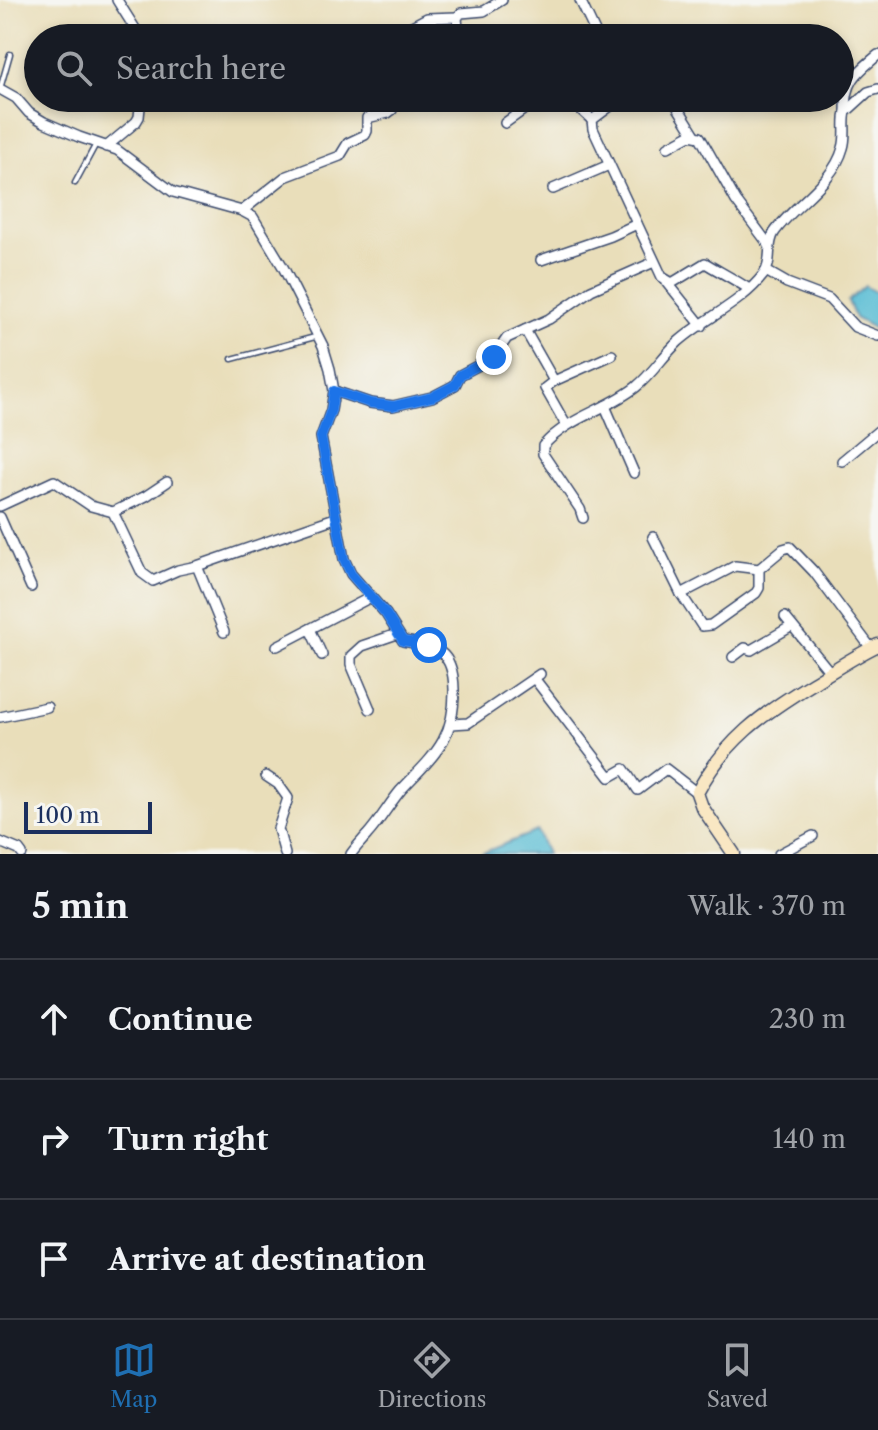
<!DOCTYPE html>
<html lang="en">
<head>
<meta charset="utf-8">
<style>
	:root { --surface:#171b24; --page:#20242c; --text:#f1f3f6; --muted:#9ea1a6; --line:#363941; --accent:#1f6fb2 }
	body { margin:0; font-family:"Libre Caslon Text",serif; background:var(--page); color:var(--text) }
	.scale { position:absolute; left:24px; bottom:20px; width:128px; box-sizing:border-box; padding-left:8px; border:4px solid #1b2f5e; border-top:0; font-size:22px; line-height:28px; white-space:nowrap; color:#1b2f5e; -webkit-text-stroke:6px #f6f6f2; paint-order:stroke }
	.stop { position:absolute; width:24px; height:24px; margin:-18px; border:6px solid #1a73e8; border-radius:50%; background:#fff }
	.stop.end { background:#1a73e8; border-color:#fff; box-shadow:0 2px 8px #0008 }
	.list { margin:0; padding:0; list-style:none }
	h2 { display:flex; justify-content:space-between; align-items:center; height:104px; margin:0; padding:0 32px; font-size:34px }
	h2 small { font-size:26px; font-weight:400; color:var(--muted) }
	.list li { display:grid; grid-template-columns:52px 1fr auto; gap:24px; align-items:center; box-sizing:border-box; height:120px; padding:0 32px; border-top:2px solid var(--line) }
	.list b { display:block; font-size:30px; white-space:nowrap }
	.list em { font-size:26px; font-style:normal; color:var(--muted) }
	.icon { flex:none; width:44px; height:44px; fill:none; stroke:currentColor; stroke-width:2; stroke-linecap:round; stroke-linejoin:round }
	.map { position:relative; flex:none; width:878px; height:854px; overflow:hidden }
	.search { position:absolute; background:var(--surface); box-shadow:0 4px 12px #0003; left:24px; right:24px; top:24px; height:88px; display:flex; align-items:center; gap:20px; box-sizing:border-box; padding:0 28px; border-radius:44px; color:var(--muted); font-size:30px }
	.sheet { height:464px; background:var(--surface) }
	nav { display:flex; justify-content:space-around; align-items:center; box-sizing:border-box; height:112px; border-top:2px solid var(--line); background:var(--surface); font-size:22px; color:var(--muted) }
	nav a { display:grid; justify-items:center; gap:4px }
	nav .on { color:var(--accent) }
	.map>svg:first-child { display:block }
	.water { fill:#55bbd3; stroke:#387598; stroke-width:2 }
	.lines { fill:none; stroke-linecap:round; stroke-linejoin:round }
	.lane-casing { stroke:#3a496c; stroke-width:7 }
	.street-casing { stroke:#3a496c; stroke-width:12 }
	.secondary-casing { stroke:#3a496c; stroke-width:15 }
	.lane { stroke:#fff; stroke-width:4 }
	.street { stroke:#fff; stroke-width:9 }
	.secondary { stroke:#f9e7c3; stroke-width:12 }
	.route { stroke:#1a73e8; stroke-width:10 }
</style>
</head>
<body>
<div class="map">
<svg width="878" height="854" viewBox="0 0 878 854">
	<rect width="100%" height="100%" fill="#f6f6f2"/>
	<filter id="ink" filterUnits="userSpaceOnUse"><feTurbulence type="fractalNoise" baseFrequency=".0125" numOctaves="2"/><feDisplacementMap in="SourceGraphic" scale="16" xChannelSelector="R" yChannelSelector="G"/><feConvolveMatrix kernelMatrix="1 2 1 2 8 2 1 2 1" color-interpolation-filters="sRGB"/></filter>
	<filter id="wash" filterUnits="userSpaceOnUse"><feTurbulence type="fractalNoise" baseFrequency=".006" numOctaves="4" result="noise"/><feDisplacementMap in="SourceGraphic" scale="32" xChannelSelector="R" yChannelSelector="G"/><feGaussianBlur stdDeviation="1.8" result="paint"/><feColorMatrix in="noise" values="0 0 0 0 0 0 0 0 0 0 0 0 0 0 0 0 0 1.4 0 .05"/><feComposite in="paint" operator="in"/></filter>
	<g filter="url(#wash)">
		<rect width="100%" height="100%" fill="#e9deba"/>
		<g class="water">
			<polygon points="865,286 878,294 877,330 855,318 848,301"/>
			<polygon points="537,831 547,854 480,854"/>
		</g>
	</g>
	<g filter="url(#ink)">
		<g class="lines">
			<g class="lane-casing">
				<g id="lane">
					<polyline points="0,89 10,54"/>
					<polyline points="75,183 96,144"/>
					<polyline points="232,359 315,337"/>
				</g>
			</g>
			<g class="street-casing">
				<g id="street">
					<polyline points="117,0 141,38"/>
					<polyline points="580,0 598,38"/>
					<polyline points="389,38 427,18 457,17"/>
					<polyline points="459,38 457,18 461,13 484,11 502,0"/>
					<path d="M0,89L16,98L29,113L44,122L79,137L117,150L173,192L242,211L253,217L283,267L323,346L330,369L334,391L331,410L321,437L344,559L351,574L386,614L403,641C437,647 453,650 454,689C455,740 433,756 401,790C389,804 380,821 367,835C361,842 356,847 351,854"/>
					<polyline points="568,98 592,120"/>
					<path d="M617,98L616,102L592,120L593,129L662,277L672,283L705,263C720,272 734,279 749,289"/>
					<polyline points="672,98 695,135"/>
					<path d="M846,112C845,82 856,73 878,55"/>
					<polyline points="505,123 540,98"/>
					<polyline points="106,147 136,122 139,117 141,98"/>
					<polyline points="668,147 690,135 700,137 736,201 769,245"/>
					<polyline points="553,189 609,165"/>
					<polyline points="242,211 285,177 340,156 348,143 365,135 367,131 367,118 388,113 392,110 390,98"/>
					<polyline points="541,260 611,236 637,224"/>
					<polyline points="766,271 787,283 829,299 855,327 878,336"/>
					<polyline points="667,282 702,326"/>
					<polyline points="525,330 554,381 612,355"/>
					<polyline points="554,381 545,388 566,425"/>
					<polyline points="334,391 370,403 393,406 432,397 455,385 460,375 494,357 507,338 549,319 591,290 654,262"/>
					<polyline points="605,406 634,473"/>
					<polyline points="842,461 878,431"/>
					<polyline points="0,506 54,481 91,506 113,512 142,573 153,581 178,570 197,566 335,518"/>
					<polyline points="113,512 146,496 167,482"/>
					<polyline points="0,517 31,587"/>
					<path d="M583,518L580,509L543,454V446C568,417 607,410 636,387C652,374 663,356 678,342C705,318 741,304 764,274C773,262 766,246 774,233C794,204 833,184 843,148C847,136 843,123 846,112L868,92L878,89"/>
					<polyline points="653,537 681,594 702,626 711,625 756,593 759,588 759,569 783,549 790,547 814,572 871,648"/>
					<polyline points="197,566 224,632"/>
					<polyline points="681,594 735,566 759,569"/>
					<polyline points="785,617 830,672"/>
					<polyline points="310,629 322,655"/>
					<polyline points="277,646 371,597"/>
					<polyline points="733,657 745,648 751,650 792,626"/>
					<polyline points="534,678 610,777 624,769 638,790 666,769 697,793"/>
					<polyline points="370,709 351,664 351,656 362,646 397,634"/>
					<polyline points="0,717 47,707"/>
					<polyline points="451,724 468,723 540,674"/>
					<polyline points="266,776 278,784 288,798 278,829 285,854"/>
					<polyline points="0,842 19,850 22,854"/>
					<polyline points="779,854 813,836"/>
				</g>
			</g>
			<g class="secondary-casing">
				<path id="secondary" d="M734,854L702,807L697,793C725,740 762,714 813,683C834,670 855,656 878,645"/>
			</g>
			<use href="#lane" class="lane"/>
			<use href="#street" class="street"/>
			<use href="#secondary" class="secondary"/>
		</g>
	</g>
	<g class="lines" filter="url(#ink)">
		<polyline class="route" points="429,645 403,641 386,614 351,574 344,559 321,437 331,410 334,391 370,403 393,406 432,397 455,385 460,375 494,357"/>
	</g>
</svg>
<div class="scale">100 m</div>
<div class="stop" style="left:429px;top:645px"></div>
<div class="stop end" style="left:494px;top:357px"></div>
<div class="search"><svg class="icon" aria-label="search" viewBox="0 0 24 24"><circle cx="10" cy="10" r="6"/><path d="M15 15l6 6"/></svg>Search here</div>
</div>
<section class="sheet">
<h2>5 min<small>Walk · 370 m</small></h2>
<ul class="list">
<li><svg class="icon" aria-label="ahead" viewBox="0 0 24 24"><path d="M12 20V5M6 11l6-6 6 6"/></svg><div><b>Continue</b></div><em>230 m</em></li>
<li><svg class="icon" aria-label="right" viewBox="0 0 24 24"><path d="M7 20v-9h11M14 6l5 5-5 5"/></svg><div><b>Turn right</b></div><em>140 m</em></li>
<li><svg class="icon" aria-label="arrive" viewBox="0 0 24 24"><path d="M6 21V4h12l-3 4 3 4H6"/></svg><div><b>Arrive at destination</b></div></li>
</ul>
</section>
<nav>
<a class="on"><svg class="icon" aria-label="map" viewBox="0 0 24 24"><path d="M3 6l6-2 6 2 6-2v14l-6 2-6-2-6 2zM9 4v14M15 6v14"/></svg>Map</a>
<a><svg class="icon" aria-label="directions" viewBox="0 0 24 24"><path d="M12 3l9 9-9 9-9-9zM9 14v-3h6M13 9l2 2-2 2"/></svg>Directions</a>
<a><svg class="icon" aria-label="saved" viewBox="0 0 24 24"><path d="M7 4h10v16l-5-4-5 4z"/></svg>Saved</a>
</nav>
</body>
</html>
